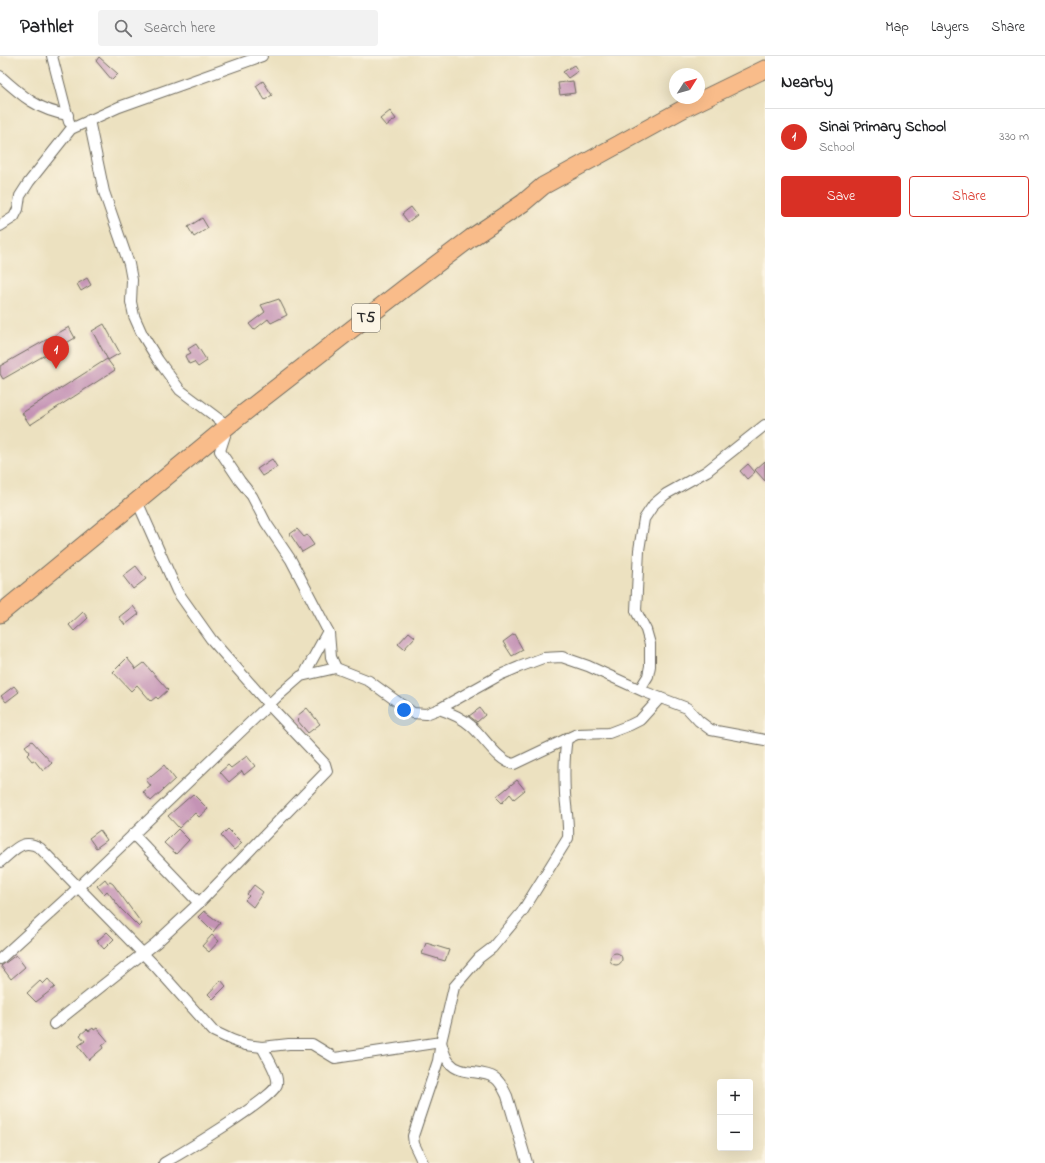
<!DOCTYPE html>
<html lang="en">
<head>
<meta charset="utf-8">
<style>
	:root { --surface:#fff; --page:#f2f2f2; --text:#202124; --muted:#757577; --line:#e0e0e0; --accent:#d93025 }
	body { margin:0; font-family:"Indie Flower",sans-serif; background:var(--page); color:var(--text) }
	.controls { position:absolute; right:12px; bottom:12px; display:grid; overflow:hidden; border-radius:4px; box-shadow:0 4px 16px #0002 }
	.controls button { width:36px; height:36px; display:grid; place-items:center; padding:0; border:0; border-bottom:1px solid var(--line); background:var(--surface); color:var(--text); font:20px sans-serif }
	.compass { position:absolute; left:669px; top:12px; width:36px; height:36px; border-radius:50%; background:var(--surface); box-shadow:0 4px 16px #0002; rotate:53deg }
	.you { position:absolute; left:404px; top:654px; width:14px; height:14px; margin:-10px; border:3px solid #fff; border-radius:50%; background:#1a73e8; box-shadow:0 0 0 6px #1a73e833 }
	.badge { display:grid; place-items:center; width:26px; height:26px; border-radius:50%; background:var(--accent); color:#fff; font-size:13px; font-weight:700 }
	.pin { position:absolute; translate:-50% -33px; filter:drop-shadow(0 1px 2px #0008) }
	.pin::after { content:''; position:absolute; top:21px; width:14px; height:12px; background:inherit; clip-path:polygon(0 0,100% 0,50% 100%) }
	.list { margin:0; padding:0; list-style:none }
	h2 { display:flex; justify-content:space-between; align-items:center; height:52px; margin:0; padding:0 16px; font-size:17px }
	h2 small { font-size:13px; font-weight:400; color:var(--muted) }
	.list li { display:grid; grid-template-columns:26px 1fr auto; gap:12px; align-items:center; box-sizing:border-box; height:56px; padding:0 16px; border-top:1px solid var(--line) }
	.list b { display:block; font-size:15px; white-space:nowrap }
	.list p { margin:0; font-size:13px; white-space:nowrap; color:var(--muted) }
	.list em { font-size:13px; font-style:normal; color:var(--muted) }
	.actions { display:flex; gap:8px; padding:12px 16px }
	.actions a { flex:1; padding:9px 0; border:1px solid var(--accent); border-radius:4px; text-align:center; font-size:14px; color:var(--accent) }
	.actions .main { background:var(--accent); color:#fff }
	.icon { flex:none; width:22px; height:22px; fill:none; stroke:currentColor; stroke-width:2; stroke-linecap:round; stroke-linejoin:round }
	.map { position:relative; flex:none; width:765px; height:1107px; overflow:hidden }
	header { display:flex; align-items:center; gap:24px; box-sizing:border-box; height:56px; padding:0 20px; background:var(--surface); border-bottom:1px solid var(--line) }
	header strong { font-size:19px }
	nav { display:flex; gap:22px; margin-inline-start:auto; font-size:14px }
	.search { width:280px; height:36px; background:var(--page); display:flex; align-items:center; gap:10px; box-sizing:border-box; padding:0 14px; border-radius:4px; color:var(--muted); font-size:15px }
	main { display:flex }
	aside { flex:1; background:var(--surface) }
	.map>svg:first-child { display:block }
	.building { fill:#c493b5 }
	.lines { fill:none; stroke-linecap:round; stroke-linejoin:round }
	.minor-casing { stroke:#6f6b5f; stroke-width:12 }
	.trunk-casing { stroke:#6f6b5f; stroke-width:19 }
	.minor { stroke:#fff; stroke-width:10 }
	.trunk { stroke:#f9bc8a; stroke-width:17 }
	.labels { text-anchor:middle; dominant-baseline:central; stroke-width:4; stroke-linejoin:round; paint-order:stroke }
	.shield { fill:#fcf5e5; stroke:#6a6863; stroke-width:1 }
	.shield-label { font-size:16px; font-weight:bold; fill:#2b2b2b }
</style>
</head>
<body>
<header>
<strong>Pathlet</strong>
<div class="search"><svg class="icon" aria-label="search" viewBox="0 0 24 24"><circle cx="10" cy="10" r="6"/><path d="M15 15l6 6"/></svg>Search here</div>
<nav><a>Map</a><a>Layers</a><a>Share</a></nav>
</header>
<main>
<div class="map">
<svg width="765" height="1107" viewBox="0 0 765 1107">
	<rect width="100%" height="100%" fill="#fcf5e5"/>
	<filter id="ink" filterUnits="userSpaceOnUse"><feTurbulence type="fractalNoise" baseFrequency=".025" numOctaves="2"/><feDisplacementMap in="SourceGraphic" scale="8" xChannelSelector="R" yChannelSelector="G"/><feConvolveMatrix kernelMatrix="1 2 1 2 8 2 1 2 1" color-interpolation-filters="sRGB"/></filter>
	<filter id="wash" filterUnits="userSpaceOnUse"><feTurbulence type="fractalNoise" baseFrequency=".012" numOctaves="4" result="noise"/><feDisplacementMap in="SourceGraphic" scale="16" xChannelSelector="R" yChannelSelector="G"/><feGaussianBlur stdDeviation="0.9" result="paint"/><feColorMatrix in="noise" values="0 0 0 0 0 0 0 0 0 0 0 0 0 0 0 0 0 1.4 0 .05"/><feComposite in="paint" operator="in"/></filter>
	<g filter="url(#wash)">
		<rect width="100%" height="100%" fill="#ece1c0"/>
		<g id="blocks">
			<g class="building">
				<polygon points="99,1 118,18 112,24 96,5"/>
				<polygon points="574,9 578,15 568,22 563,16"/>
				<polygon points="263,25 272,39 265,44 256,30"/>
				<polygon points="573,25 575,37 560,39 558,27"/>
				<polygon points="390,55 396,63 386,70 380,63"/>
				<polygon points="411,151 417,159 408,166 402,158"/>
				<polygon points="202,162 208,172 194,181 188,171"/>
				<polygon points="87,222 91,229 81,235 77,228"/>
				<polygon points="279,243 287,259 271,267 268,263 254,274 249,268 265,256 261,249"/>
				<polygon points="104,268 120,297 108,304 92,275"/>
				<polygon points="69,271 75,282 3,323 0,318 0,310"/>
				<polygon points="196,288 207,305 198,311 194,306 189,308 185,300 191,297 188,293"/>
				<polygon points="107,303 115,314 30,369 22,357"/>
				<polygon points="272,403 277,411 262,420 257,413"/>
				<polygon points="765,405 765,425 755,414"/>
				<polygon points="748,408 755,416 747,423 740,415"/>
				<polygon points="297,473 304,481 307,479 314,489 302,496 290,478"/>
				<polygon points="136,510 146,523 133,533 123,520"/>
				<polygon points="133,550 139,558 125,569 119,561"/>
				<polygon points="83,556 88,562 74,575 69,569"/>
				<polygon points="409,576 415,581 404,593 398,588"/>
				<polygon points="514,578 523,594 512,600 503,586"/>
				<polygon points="127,602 136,613 144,607 168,634 158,643 156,641 151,645 137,629 131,635 113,616"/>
				<polygon points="14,630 19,636 6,646 1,640"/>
				<polygon points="307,652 320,668 308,677 297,664 299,662 297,660"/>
				<polygon points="480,652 485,659 477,666 469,660"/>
				<polygon points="32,685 52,707 43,715 34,704 32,705 27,699 30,696 25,690"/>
				<polygon points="247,700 255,710 244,719 242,715 229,726 220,716 228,709 231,712"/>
				<polygon points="164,709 175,723 151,745 143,736 151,730 146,724"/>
				<polygon points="517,724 525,734 514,743 510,738 502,747 496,741"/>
				<polygon points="193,738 208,753 199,761 195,757 179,772 168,760"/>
				<polygon points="178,773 189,784 176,798 164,787"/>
				<polygon points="228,773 242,787 234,794 221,780"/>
				<polygon points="100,774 107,784 96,792 89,782"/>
				<polygon points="105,823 108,827 110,826 113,828 142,868 139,871 121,853 107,835 104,838 97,830"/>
				<polygon points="254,829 263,836 253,851 245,844 249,840 247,838"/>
				<polygon points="204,855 220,867 213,876 198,861"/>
				<polygon points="107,876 114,883 104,893 97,885"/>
				<polygon points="212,879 219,885 209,896 202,890"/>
				<polygon points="426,887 449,894 445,905 422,898"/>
				<circle cx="616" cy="903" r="6"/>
				<polygon points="16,899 25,911 11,923 1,910"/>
				<polygon points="48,923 55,931 36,946 27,937 40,925 43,928"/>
				<polygon points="221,924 226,930 213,943 208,938"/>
				<polygon points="93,972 94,974 97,972 108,985 102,990 103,992 89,1004 78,990 85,985 80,979 87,973 89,975"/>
			</g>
		</g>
	</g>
	<g filter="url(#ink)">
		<use href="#blocks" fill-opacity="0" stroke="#6f6b5f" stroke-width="1"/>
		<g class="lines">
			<g class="minor-casing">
				<g id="minor">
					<polyline points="52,0 69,66"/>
					<path d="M0,20C21,39 39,55 68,59"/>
					<polyline points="89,64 104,136 129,208 132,224 131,246 134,260 142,278 158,304 180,334 228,370 220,395 240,425 252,440 266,467 291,504 329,577 331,601 336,612"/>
					<polyline points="0,170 14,161 18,153 20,140 29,126 71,73 119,51 262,0"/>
					<polyline points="305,617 328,575"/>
					<polyline points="640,633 648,620 650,610 650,588 646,574 636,555 639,494 644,463 654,448 666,438 707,415 765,369"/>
					<path d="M439,653C451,657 461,661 470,669C483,679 498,706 514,708L577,678L609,677L630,669L640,664L660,642"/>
					<polyline points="133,778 199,847"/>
					<path d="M0,806C14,795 22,781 40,792L155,910L213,975L232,984L246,989L262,991L289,988H312L335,1002L441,986C443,992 444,1000 449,1006C460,1020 481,1013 495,1022C501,1026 504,1034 507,1040L527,1107"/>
					<polyline points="0,903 67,842 278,640 301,620 336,612 369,625 413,657 426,658 439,653 500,619 519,611 543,602 562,601 588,610 645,636 687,652 699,665 711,674 765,684"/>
					<polyline points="54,968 156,887 199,847 327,715 325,708 270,650 211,583 177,535 137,445"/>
					<path d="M164,1107C180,1098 276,1041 277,1028C279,1019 266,999 262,991"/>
					<path d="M423,1107L414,1088L413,1080L438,1005L441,986L454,931L479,902L492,892L522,856L568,782C569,767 566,753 565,738C564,719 564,700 567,682"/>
				</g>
			</g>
			<g class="trunk-casing">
				<polyline id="trunk" points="0,558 240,360 406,231 471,182 523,147 543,130 683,53 765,13"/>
			</g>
			<use href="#minor" class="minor"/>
			<use href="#trunk" class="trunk"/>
		</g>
	</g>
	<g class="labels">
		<rect class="shield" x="352" y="248" width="28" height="28" rx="3"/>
		<g class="shield-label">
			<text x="366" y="262">T5</text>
		</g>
	</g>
</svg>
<div class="controls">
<button>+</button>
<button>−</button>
</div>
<svg class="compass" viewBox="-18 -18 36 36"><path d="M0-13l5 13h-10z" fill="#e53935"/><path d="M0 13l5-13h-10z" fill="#757577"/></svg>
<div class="you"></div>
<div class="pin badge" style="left:56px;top:313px">1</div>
</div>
<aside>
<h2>Nearby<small></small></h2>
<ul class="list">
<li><span class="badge">1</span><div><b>Sinai Primary School</b><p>School</p></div><em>330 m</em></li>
</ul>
<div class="actions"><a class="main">Save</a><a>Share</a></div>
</aside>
</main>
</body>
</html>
